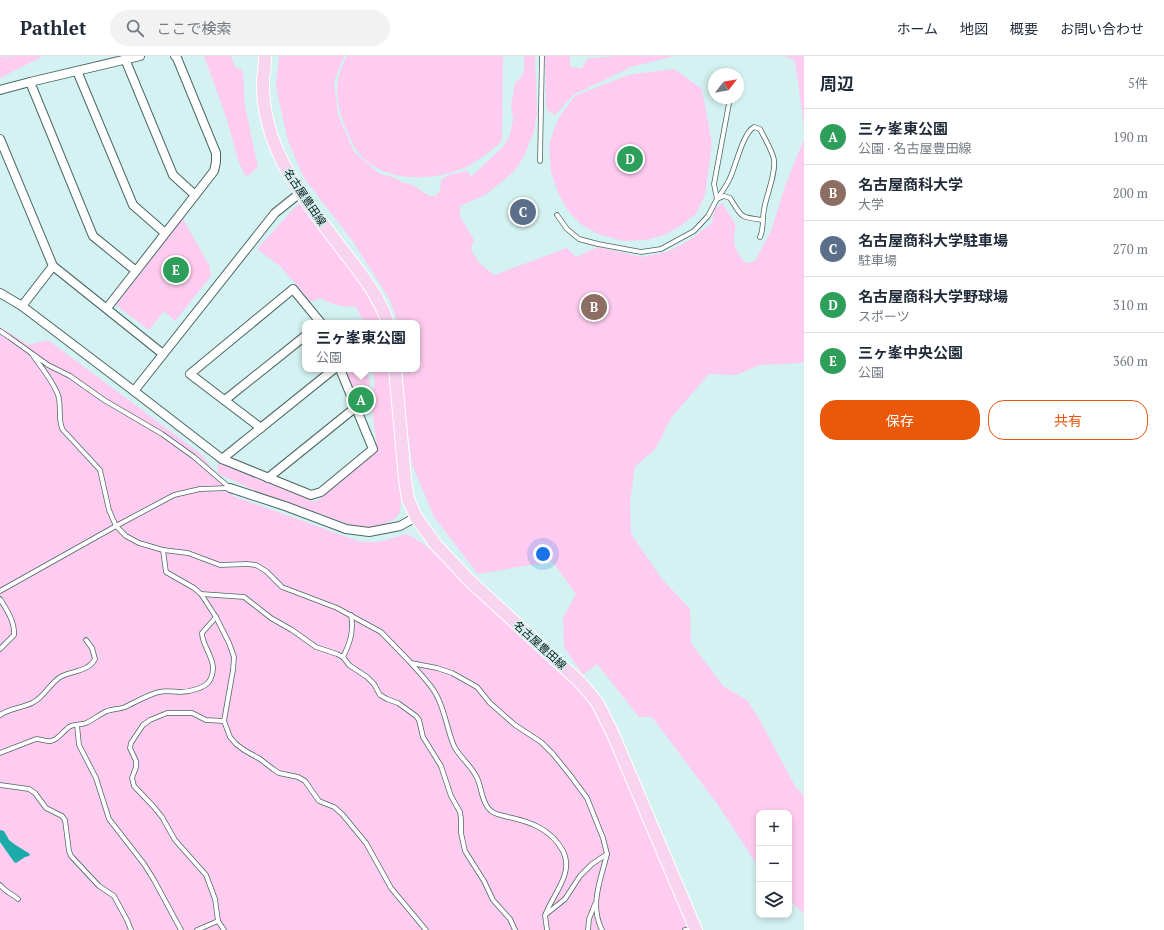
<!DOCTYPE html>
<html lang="ja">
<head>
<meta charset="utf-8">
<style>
	:root { --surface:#fff; --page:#f2f2f3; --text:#1f2937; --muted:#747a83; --line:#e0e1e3; --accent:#ea580c }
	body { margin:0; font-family:"PT Serif","Noto Sans JP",serif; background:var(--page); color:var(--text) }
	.controls { position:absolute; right:12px; bottom:12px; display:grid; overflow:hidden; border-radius:8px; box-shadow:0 2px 6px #0003 }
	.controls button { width:36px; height:36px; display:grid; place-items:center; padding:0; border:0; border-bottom:1px solid var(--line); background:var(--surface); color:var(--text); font:20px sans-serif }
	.compass { position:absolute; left:708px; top:12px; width:36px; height:36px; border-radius:50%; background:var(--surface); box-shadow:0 2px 6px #0003; rotate:59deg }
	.you { position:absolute; left:543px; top:498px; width:14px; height:14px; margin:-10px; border:3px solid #fff; border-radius:50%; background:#1a73e8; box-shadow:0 0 0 6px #1a73e833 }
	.badge { display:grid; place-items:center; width:26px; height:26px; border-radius:50%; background:var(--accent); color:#fff; font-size:13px; font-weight:700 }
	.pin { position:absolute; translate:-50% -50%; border:2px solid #fff; box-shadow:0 1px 4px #0006 }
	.popup { position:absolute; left:302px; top:264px; width:118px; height:52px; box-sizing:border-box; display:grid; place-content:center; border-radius:8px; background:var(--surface); filter:drop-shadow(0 1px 3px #0005); font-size:13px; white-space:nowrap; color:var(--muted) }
	.popup b { font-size:15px; color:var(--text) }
	.popup::after { content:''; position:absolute; left:50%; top:100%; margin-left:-8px; border:8px solid transparent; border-top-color:var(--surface) }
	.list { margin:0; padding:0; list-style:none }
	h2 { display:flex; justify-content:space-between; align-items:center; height:52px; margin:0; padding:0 16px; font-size:17px }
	h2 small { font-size:13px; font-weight:400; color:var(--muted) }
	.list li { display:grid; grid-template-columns:26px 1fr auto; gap:12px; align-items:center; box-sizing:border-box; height:56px; padding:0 16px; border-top:1px solid var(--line) }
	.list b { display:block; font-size:15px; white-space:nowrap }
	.list p { margin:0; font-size:13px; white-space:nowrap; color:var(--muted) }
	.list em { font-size:13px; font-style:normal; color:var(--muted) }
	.actions { display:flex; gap:8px; padding:12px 16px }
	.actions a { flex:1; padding:9px 0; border:1px solid var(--accent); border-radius:16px; text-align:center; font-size:14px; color:var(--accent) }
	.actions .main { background:var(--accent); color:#fff }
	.icon { flex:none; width:22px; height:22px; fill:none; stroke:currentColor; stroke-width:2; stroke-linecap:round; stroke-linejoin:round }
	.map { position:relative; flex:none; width:804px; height:874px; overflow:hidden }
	header { display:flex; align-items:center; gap:24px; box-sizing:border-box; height:56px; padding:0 20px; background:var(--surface); border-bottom:1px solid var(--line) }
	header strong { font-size:19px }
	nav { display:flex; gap:22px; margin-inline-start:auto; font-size:14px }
	.search { width:280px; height:36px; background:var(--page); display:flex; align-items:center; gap:10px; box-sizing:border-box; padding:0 14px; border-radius:22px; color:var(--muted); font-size:15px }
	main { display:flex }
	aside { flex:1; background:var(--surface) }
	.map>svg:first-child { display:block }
	.green { fill:#feccf0 }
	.water { fill:#1baba9 }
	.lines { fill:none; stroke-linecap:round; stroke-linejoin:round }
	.service-casing { stroke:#4c6766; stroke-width:5.5 }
	.minor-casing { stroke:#4c6766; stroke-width:10 }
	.primary-casing { stroke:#fff; stroke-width:14 }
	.service { stroke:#fff; stroke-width:4 }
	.minor { stroke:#fff; stroke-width:8 }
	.primary { stroke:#f8d4ef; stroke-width:12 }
	.labels { text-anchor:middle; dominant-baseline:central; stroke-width:3; stroke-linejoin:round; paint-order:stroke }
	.street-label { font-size:11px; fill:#0d1817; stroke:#d3f2f1 }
</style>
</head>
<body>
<header>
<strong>Pathlet</strong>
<div class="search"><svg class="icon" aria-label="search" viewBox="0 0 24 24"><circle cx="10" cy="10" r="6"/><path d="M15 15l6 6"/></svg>ここで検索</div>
<nav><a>ホーム</a><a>地図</a><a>概要</a><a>お問い合わせ</a></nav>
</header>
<main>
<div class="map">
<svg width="804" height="874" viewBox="0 0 804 874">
	<rect width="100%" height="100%" fill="#d3f2f1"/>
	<g class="green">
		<polygon points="0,0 8,1 13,0 43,0 0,22"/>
		<polygon points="204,0 231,0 235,11 242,14 243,18 245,50 258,111 249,119 245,120 238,104 226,61"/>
		<path d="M279,0H344L334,26L338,59L354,96L380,118L393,121L401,126L413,129L429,140H436L440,135L441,124L449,119L468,115L471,121L504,90L510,78L513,63L511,49L515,28L521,21L524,16V0H535L537,58L534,75L525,98L516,113L504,124L485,139L460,150V160L474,184L471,193L479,207L494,219L567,192L576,201L598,191L643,201L669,195L691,183L712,167L714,153L722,147L736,169C732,185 734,196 746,207L755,205L771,175L785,130L804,83V306L801,307L760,309L736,319L709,318L671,362L656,392L635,411L630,446L631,478L662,523L690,553L691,587L723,630L747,644L761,666L795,730L804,740V858L789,844V757H759V812L718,749L652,661H639L597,608L583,619L564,591L563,562L576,538L552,505L478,518L434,461L412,408L402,332L404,313H417V267H398L390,244L352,184L304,122L288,85L276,31Z"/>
		<path d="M347,0H503L502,85C492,94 482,102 470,109C439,125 390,128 363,102C354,93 349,80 344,68C335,43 334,24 347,0Z"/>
		<polygon points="545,0 570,0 570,11 582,12 588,2 609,1 611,0 675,0 631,11 573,39 555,59 549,56 546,51"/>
		<polygon points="785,0 804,0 804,70 795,5"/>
		<polygon points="674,13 702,33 712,88 705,139 696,158 679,171 662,180 645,184 624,185 598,178 582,169 569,156 558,137 551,116 549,90 554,73 560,60 575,40 628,19"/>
		<path d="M305,147L372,245L382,267H365L355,250C342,252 331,248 320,242L311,246L280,210L257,193L296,150Z"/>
		<polygon points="182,161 209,209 211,220 175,265 164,255 149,274 116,249"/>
		<polygon points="0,271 15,280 28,289 48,284 202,399 233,440 361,486 378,486 407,478 424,488 554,608 588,645 608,679 689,874 0,874"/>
		<polygon points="344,313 365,313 370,325 363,362"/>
		<polygon points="371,313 391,313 398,422 401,444 400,456 395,463 377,471 357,471 258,436 217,417 218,407 316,446 373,398 377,392 371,345 375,325"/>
	</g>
	<polygon class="water" points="0,774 4,775 9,784 14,788 30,798 29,800 25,801 16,807 14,806 0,786"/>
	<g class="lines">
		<g class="service-casing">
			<g id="service">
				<polyline points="540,105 542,0"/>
				<path d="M717,143C722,136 727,129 730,122C736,109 743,77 754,71L760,73C764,81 773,96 774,104C776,119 766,139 764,154C762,163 764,173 760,181"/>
				<path d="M717,143L724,140L730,142C742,161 739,161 762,164"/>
				<polyline points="557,159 567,173 579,183 598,188 641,196 661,193 694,175 708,160 717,143 714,128 730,42"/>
				<polyline points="0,275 9,281 48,309 70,320 104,344 162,378 194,401 230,432"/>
				<path d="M32,298C41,311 53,325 58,339C62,350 57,364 63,374L100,414L109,454L116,470L126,480L139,487L163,494L188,497L220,509L247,508L256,509L266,515L282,531L337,552L381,576L411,607L437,612L452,617L477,631L490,647L515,669L541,686L553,698L570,719L587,742L603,782L607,798L592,808L580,820L565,843L545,859L547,874"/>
				<polyline points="163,494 166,516 194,532 201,538 216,561 229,587 234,601 233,614 224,665 230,681 236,688 244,694 260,703 273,713 279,717 298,721 305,725 319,745 334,751 342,758 366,787 391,832 426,874"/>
				<polyline points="0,535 116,470 174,439 200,433 230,432"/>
				<polyline points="201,538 244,541 271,562 292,574 316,591 337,598 343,601 349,609 367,621 374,628 380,639 387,643 398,647 416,660 419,664 423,681 441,710 451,740 460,756 461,763 461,777 465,795 484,825 493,844 510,863 515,874"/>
				<path d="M0,543C7,554 15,566 14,579L0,593"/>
				<path d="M343,601C350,587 354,575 351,559"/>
				<path d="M411,607C421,619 435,632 440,647C446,661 448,676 454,690C460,702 472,710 477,722C482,732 481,744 489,753C494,759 501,759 508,761C531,766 551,773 563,795C574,817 554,837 546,857"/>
				<path d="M0,659C10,652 22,652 32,647C45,641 50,626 62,620C73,615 89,615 95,603L92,592L86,584"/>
				<polyline points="77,669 79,689 96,722 109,763 144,808 154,824 181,874"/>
				<path d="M0,697L36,683C41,683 47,686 51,685C59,684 64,673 71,670C76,668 81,669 86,667C93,664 100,658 107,655C113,653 120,653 125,651C136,646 147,639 159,636C166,634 173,636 180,636C189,636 206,632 210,624C220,606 202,592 202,577L216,561"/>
				<polyline points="0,729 29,733 35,737 46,752 62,760 65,764 69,795 71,800 99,830 114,840 127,864 131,874"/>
				<path d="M0,829C7,837 11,837 18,843"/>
				<polyline points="197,874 218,865"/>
				<polyline points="224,874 218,865 215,843 206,819 175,784 162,761 153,750 134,730 132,722 136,711 136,705 130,692 131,687 143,669 150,664 167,657 192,657 206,664 224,665"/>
				<polyline points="588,874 589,863 595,848"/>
				<path d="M602,874C589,849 601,823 607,798"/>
				<polyline points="685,874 695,872"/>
			</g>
		</g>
		<g class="minor-casing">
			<g id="minor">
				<polyline points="125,3 173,119 195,139"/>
				<polyline points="77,15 133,149 165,177"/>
				<polyline points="30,26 140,0"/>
				<polyline points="0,34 30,26 93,180 136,215 107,252"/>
				<polyline points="0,83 53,210 163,298"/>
				<polyline points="136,215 214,115 216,106 216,97 177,2 175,0"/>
				<polyline points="0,237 22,250 134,335 275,157 300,137"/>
				<polyline points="22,250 53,210"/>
				<polyline points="134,335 222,403 311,439 321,436 373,393 340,313"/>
				<polyline points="225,344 305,280"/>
				<polyline points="261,372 190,318 293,233 321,267"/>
				<polyline points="222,403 334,313"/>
				<polyline points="268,422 356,351"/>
				<polyline points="230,432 285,450 346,473 369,476 400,470 416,461"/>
			</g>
		</g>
		<g class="primary-casing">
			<g id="primary">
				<path d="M265,0C265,8 264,16 263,24C261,94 306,145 345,197C362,219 379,240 388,267"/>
				<polyline points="395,313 405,423 408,443 416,461 436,489 469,524 581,627 597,646 613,678 696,874"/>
			</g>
		</g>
		<use href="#service" class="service"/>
		<use href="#minor" class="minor"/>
		<use href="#primary" class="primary"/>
	</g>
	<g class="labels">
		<g class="street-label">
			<text transform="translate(305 141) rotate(56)">名古屋豊田線</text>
			<text transform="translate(540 589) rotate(42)">名古屋豊田線</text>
		</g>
	</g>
</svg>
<div class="controls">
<button>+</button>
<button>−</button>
<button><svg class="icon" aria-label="layers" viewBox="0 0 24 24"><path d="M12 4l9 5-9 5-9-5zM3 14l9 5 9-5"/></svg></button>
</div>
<svg class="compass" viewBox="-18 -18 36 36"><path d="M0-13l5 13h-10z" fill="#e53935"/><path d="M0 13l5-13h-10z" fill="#747a83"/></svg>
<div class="you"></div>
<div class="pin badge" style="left:361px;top:344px;background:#2e9e5b">A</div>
<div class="popup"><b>三ヶ峯東公園</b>公園</div>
<div class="pin badge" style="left:594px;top:251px;background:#8d6e63">B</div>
<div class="pin badge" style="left:523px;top:156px;background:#5c6f8a">C</div>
<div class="pin badge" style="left:630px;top:103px;background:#2e9e5b">D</div>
<div class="pin badge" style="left:176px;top:214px;background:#2e9e5b">E</div>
</div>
<aside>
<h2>周辺<small>5件</small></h2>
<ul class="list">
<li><span class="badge" style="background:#2e9e5b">A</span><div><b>三ヶ峯東公園</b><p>公園 · 名古屋豊田線</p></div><em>190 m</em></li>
<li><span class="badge" style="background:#8d6e63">B</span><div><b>名古屋商科大学</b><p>大学</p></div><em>200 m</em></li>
<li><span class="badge" style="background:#5c6f8a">C</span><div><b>名古屋商科大学駐車場</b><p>駐車場</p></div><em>270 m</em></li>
<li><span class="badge" style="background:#2e9e5b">D</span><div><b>名古屋商科大学野球場</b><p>スポーツ</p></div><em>310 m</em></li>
<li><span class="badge" style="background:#2e9e5b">E</span><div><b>三ヶ峯中央公園</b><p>公園</p></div><em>360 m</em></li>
</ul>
<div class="actions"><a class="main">保存</a><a>共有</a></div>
</aside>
</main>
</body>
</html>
